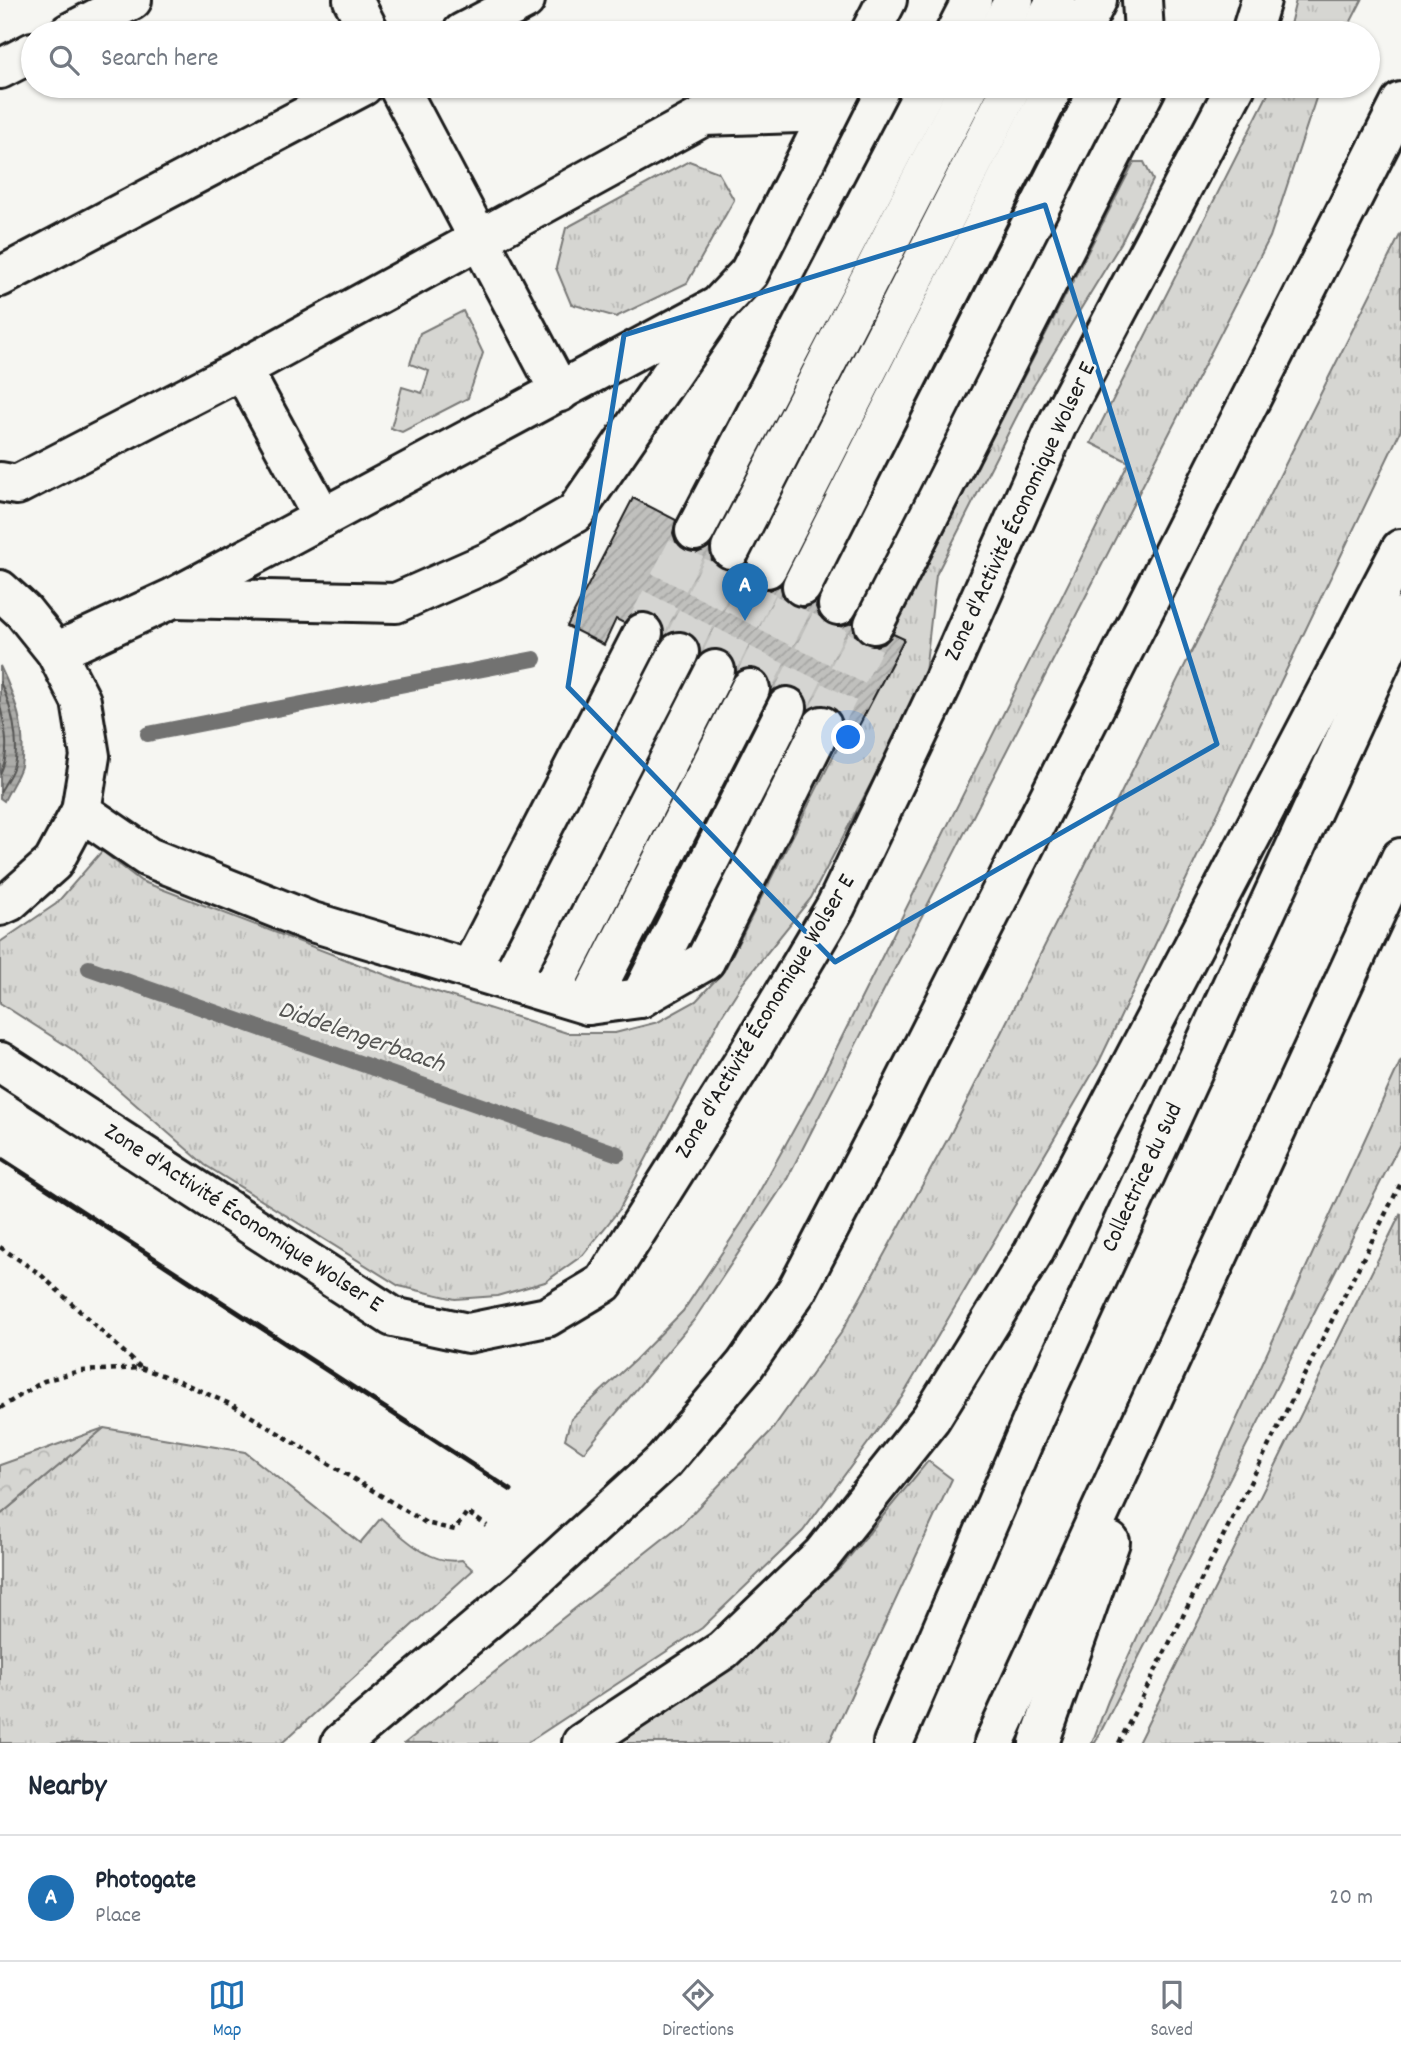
<!DOCTYPE html>
<html lang="en">
<head>
<meta charset="utf-8">
<style>
	:root { --surface:#fff; --page:#f6f6f7; --text:#1f2937; --muted:#747a83; --line:#e0e1e3; --accent:#1f6fb2 }
	body { margin:0; font-family:Dekko,sans-serif; background:var(--page); color:var(--text) }
	.you { position:absolute; left:849px; top:738px; width:24px; height:24px; margin:-18px; border:5px solid #fff; border-radius:50%; background:#1a73e8; box-shadow:0 0 0 10px #1a73e833 }
	.badge { display:grid; place-items:center; width:46px; height:46px; border-radius:50%; background:var(--accent); color:#fff; font-size:23px; font-weight:700 }
	.pin { position:absolute; translate:-50% -58px; filter:drop-shadow(0 2px 4px #0008) }
	.pin::after { content:''; position:absolute; top:37px; width:24px; height:21px; background:inherit; clip-path:polygon(0 0,100% 0,50% 100%) }
	.list { margin:0; padding:0; list-style:none }
	h2 { display:flex; justify-content:space-between; align-items:center; height:91px; margin:0; padding:0 28px; font-size:30px }
	h2 small { font-size:23px; font-weight:400; color:var(--muted) }
	.list li { display:grid; grid-template-columns:46px 1fr auto; gap:21px; align-items:center; box-sizing:border-box; height:126px; padding:0 28px; border-top:2px solid var(--line) }
	.list b { display:block; font-size:26px; white-space:nowrap }
	.list p { margin:0; font-size:23px; white-space:nowrap; color:var(--muted) }
	.list em { font-size:23px; font-style:normal; color:var(--muted) }
	.icon { flex:none; width:38px; height:38px; fill:none; stroke:currentColor; stroke-width:2; stroke-linecap:round; stroke-linejoin:round }
	.map { position:relative; flex:none; width:1401px; height:1743px; overflow:hidden }
	.search { position:absolute; background:var(--surface); box-shadow:0 2px 5px #0004; left:21px; right:21px; top:21px; height:77px; display:flex; align-items:center; gap:18px; box-sizing:border-box; padding:0 24px; border-radius:38px; color:var(--muted); font-size:26px }
	.sheet { height:217px; background:var(--surface) }
	nav { display:flex; justify-content:space-around; align-items:center; box-sizing:border-box; height:98px; border-top:2px solid var(--line); background:var(--surface); font-size:19px; color:var(--muted) }
	nav a { display:grid; justify-items:center; gap:4px }
	nav .on { color:var(--accent) }
	.map>svg:first-child { display:block }
	.grass { fill:url(#grass-tufts); stroke:#797977; stroke-width:2 }
	.forest { fill:url(#forest-crowns); stroke:#797977; stroke-width:2 }
	.water { fill:url(#water-rules); stroke:#727271; stroke-width:2 }
	.lines { fill:none; stroke-linecap:round; stroke-linejoin:round }
	.shore { stroke:#565654; stroke-width:2 }
	.stream { stroke:#727271; stroke-width:16 }
	.building { fill:url(#building-hatch); stroke:#1c1c1c; stroke-width:2 }
	.minor-tunnel { stroke:#d5d5d2; stroke-width:38; stroke-dasharray:38 19; stroke-linecap:butt }
	.minor-casing { stroke:#1c1c1c; stroke-width:44 }
	.major-casing { stroke:#1c1c1c; stroke-width:44 }
	.highway-casing { stroke:#1c1c1c; stroke-width:44 }
	.path { stroke:#1c1c1c; stroke-width:4.5; stroke-dasharray:5 5; stroke-linecap:butt }
	.minor { stroke:#f6f6f2; stroke-width:38 }
	.major { stroke:#f6f6f2; stroke-width:38 }
	.highway { stroke:#f6f6f2; stroke-width:38 }
	.rail { stroke:#1c1c1c; stroke-width:5 }
	.marked { fill:none; stroke:#1f6fb2; stroke-width:5; stroke-linejoin:round }
	.labels { text-anchor:middle; dominant-baseline:central; stroke-width:5; stroke-linejoin:round; paint-order:stroke }
	.street-label { font-size:24px; fill:#1c1c1c; stroke:#f6f6f2 }
	.water-label { font-size:26px; font-style:italic; fill:#565654; stroke:#f6f6f2 }
</style>
</head>
<body>
<div class="map">
<svg width="1401" height="1743" viewBox="0 0 1401 1743">
	<defs>
		<pattern id="grass-tufts" width="24" height="20" patternUnits="userSpaceOnUse" patternTransform="scale(1.75)"><rect width="24" height="20" fill="#d6d6d2"/><path d="M3 7l-1-3M5 7V3M7 7l1-3M15 17l-1-3M17 17v-4M19 17l1-3" fill="none" stroke="#b7b7b4"/></pattern>
		<pattern id="forest-crowns" width="20" height="18" patternUnits="userSpaceOnUse" patternTransform="scale(1.75)"><rect width="20" height="18" fill="#d6d6d2"/><path d="M2 6a3 3 0 1 1 6 0M12 15a3 3 0 1 1 6 0" fill="none" stroke="#b7b7b4"/></pattern>
		<pattern id="water-rules" width="6" height="5" patternUnits="userSpaceOnUse" patternTransform="scale(1.75)"><rect width="6" height="5" fill="#acaca9"/><path d="M0 2.5h6" fill="none" stroke="#939391"/></pattern>
		<pattern id="building-hatch" width="6" height="6" patternUnits="userSpaceOnUse" patternTransform="scale(1.75)"><rect width="6" height="6" fill="#c0c0bd"/><path d="M-1 1l2-2M0 6l6-6M5 7l2-2" fill="none" stroke="#a4a4a2"/></pattern>
	</defs>
	<rect width="100%" height="100%" fill="#f6f6f2"/>
	<filter id="ink" filterUnits="userSpaceOnUse"><feTurbulence type="fractalNoise" baseFrequency=".0143" numOctaves="2"/><feDisplacementMap in="SourceGraphic" scale="14" xChannelSelector="R" yChannelSelector="G"/><feConvolveMatrix kernelMatrix="1 2 1 2 8 2 1 2 1" color-interpolation-filters="sRGB"/></filter>
	<g filter="url(#ink)">
		<g class="grass">
			<polygon points="1296,0 1362,0 1345,33 1288,33"/>
			<polygon points="1272,86 1320,86 1270,237 786,1181 694,1320 584,1452 565,1439 571,1419 635,1360 683,1311 743,1221 813,1095 1129,462 1091,443"/>
			<polygon points="689,161 718,172 734,200 687,283 616,317 571,304 556,268 566,228"/>
			<polygon points="1134,162 1144,162 1153,180 1121,243 1025,400 936,575 924,682 811,898 742,984 721,1017 619,1210 583,1255 545,1282 497,1296 455,1299 399,1286 205,1165 73,1050 0,1003 0,942 56,904 102,851 141,881 399,980 567,1033 615,1033 658,1022 696,1001 724,971 843,737 851,741 904,640 892,633"/>
			<polygon points="1401,233 1401,430 1098,1064 902,1397 803,1531 702,1628 527,1743 405,1743 683,1523 771,1431 841,1333 952,1131"/>
			<polygon points="463,311 483,353 468,398 402,432 391,428 402,387 422,393 429,371 410,364 420,333"/>
			<polygon points="1401,1060 1401,1142 1095,1743 1092,1743 1108,1701"/>
			<polygon points="1401,1213 1401,1743 1138,1743"/>
			<path d="M104,1428L245,1452L360,1543L381,1518C403,1537 430,1566 462,1560L473,1570L282,1743H0V1515Z"/>
			<polygon points="928,1461 952,1479 829,1743 620,1743 735,1664 841,1567"/>
		</g>
		<polygon class="forest" points="104,1428 0,1515 0,1465"/>
		<path class="water" d="M0,666C15,697 27,731 21,766C18,777 9,790 4,801L0,798Z"/>
		<g class="lines">
			<g class="shore">
				<path d="M0,682C11,704 21,744 13,768C10,776 4,785 0,792"/>
				<path d="M0,705C5,728 11,752 0,774"/>
			</g>
			<g class="stream">
				<polyline points="148,734 534,659"/>
				<polyline points="89,968 618,1154"/>
			</g>
		</g>
		<polygon class="building" points="633,498 676,520 673,533 676,542 684,550 697,553 710,546 712,560 722,569 733,571 746,564 748,579 757,587 769,590 781,585 783,597 793,606 804,608 817,601 816,607 820,617 828,624 839,627 849,624 853,620 855,635 865,644 876,646 885,643 893,634 904,639 851,741 841,736 844,724 841,715 832,707 820,704 808,710 806,696 796,687 785,685 776,688 771,693 772,687 769,678 761,670 748,667 736,673 734,659 724,650 713,648 700,655 698,641 688,632 677,630 664,637 662,622 652,613 643,611 632,614 624,623 616,619 604,645 567,626"/>
		<g class="lines">
			<g class="minor-tunnel">
				<polyline points="643,633 695,531"/>
				<polyline points="679,652 731,549"/>
				<polyline points="715,670 767,568"/>
				<polyline points="750,689 802,586"/>
				<polyline points="787,707 838,605"/>
				<polyline points="822,726 874,624"/>
			</g>
			<g class="minor-casing">
				<g id="minor">
					<polyline points="353,0 370,33"/>
					<polyline points="1142,0 1144,33"/>
					<polyline points="69,33 132,0"/>
					<polyline points="462,33 525,0"/>
					<polyline points="870,33 887,0"/>
					<polyline points="955,33 972,0"/>
					<polyline points="997,33 1014,0"/>
					<polyline points="1039,33 1056,0"/>
					<polyline points="1080,33 1097,0"/>
					<polyline points="1251,33 1261,0"/>
					<polyline points="0,69 33,52"/>
					<polyline points="398,86 560,392"/>
					<polyline points="0,277 363,86"/>
					<polyline points="0,482 17,485 242,369"/>
					<polyline points="323,518 242,369 704,116 829,112"/>
					<polyline points="695,531 927,86"/>
					<polyline points="731,549 969,86"/>
					<polyline points="767,568 1012,86"/>
					<polyline points="802,586 1054,86"/>
					<polyline points="0,590 23,611 56,652 81,701 90,756 81,811 53,863 9,902 0,906"/>
					<polyline points="175,598 396,603 491,561 575,513 713,313"/>
					<polyline points="838,605 1101,86"/>
					<polyline points="874,624 1147,86"/>
					<polyline points="56,652 173,598 718,306 749,273 843,86"/>
					<polyline points="81,811 148,857 309,921 588,1005 640,998 705,961 822,726"/>
					<polyline points="470,969 643,633"/>
					<polyline points="510,981 679,652"/>
					<polyline points="550,993 715,670"/>
					<polyline points="640,998 787,707"/>
					<polyline points="588,1005 750,689"/>
					<polyline points="0,1062 393,1317 468,1333 547,1317 604,1283 749,1053 836,906 941,686 1057,425 1236,86"/>
				</g>
			</g>
			<g class="major-casing">
				<polyline id="major" points="341,1743 525,1588 664,1461 745,1365 797,1290 893,1106 1401,102"/>
			</g>
			<g class="highway-casing">
				<g id="highway">
					<polyline points="582,1743 723,1650 822,1555 931,1418 1033,1253 1401,549"/>
					<polyline points="893,1743 1034,1417 1401,617"/>
					<polyline points="994,1743 1401,858"/>
					<polyline points="1039,1743 1110,1542"/>
				</g>
			</g>
			<g class="path">
				<polyline points="0,1247 40,1274 140,1367"/>
				<polyline points="0,1408 44,1381 79,1371 141,1368 179,1381 234,1406 426,1523 455,1530 467,1512 487,1526"/>
				<polyline points="1119,1743 1401,1183"/>
			</g>
			<use href="#minor" class="minor"/>
			<use href="#major" class="major"/>
			<use href="#highway" class="highway"/>
			<polyline class="rail" points="0,1158 511,1490"/>
		</g>
	</g>
	<path class="marked" d="M1045,205L1217,744L835,962L568,687L624,335Z"/>
	<g class="labels">
		<g class="street-label">
			<text transform="translate(1021 512) rotate(-65)">Zone d'Activité Économique Wolser E</text>
			<text transform="translate(766 1017) rotate(-59)">Zone d'Activité Économique Wolser E</text>
			<text transform="translate(1143 1178) rotate(-65)">Collectrice du Sud</text>
			<text transform="translate(243 1219) rotate(33)">Zone d'Activité Économique Wolser E</text>
		</g>
		<g class="water-label">
			<text transform="translate(361 1038) rotate(19)">Diddelengerbaach</text>
		</g>
	</g>
</svg>
<div class="you"></div>
<div class="pin badge" style="left:745px;top:621px">A</div>
<div class="search"><svg class="icon" aria-label="search" viewBox="0 0 24 24"><circle cx="10" cy="10" r="6"/><path d="M15 15l6 6"/></svg>Search here</div>
</div>
<section class="sheet">
<h2>Nearby<small></small></h2>
<ul class="list">
<li><span class="badge">A</span><div><b>Photogate</b><p>Place</p></div><em>20 m</em></li>
</ul>
</section>
<nav>
<a class="on"><svg class="icon" aria-label="map" viewBox="0 0 24 24"><path d="M3 6l6-2 6 2 6-2v14l-6 2-6-2-6 2zM9 4v14M15 6v14"/></svg>Map</a>
<a><svg class="icon" aria-label="directions" viewBox="0 0 24 24"><path d="M12 3l9 9-9 9-9-9zM9 14v-3h6M13 9l2 2-2 2"/></svg>Directions</a>
<a><svg class="icon" aria-label="saved" viewBox="0 0 24 24"><path d="M7 4h10v16l-5-4-5 4z"/></svg>Saved</a>
</nav>
</body>
</html>
